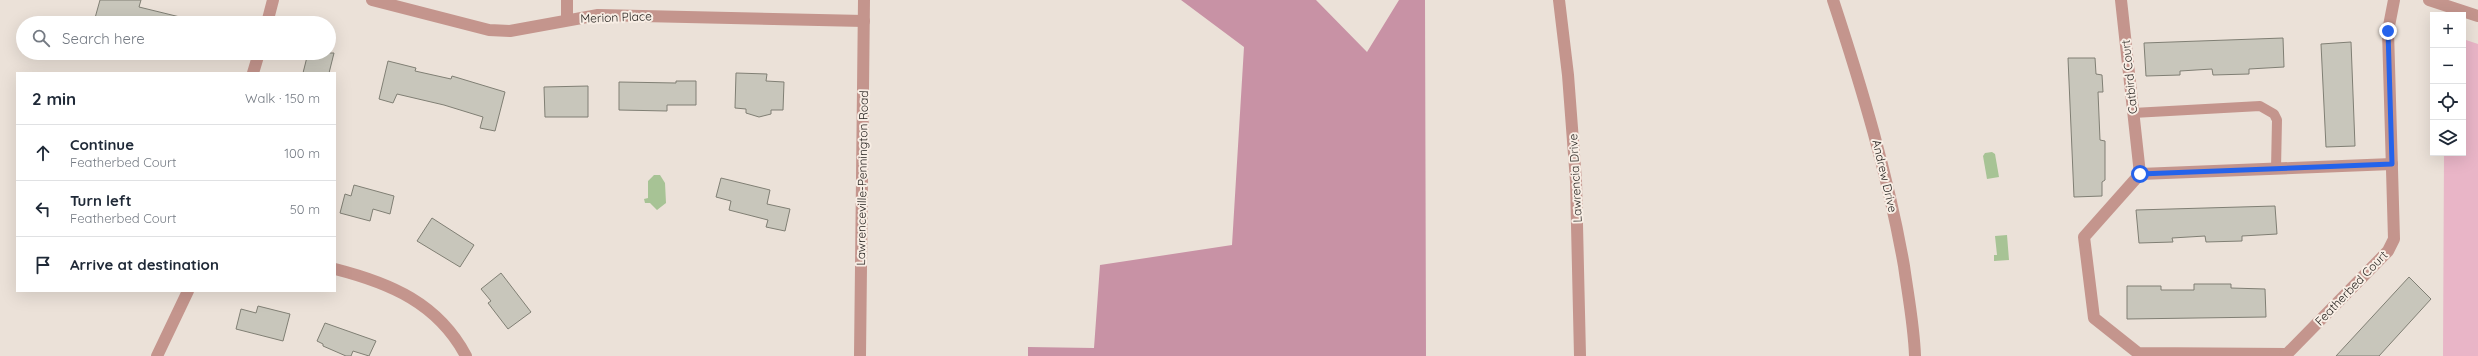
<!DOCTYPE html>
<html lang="en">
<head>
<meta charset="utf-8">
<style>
	:root { --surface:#fff; --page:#f6f6f7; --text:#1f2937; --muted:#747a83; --line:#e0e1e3 }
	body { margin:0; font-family:Quicksand,sans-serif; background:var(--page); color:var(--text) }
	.controls { position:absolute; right:12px; top:12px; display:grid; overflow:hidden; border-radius:0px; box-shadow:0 4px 16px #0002 }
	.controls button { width:36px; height:36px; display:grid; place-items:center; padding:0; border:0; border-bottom:1px solid var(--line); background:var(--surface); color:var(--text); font:20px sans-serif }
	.stop { position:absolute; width:12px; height:12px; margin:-9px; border:3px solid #2563eb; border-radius:50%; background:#fff }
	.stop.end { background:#2563eb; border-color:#fff; box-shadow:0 1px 4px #0008 }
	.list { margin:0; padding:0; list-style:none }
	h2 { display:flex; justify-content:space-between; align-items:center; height:52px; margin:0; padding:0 16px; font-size:17px }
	h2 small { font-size:13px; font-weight:400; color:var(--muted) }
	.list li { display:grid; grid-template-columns:26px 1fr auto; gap:12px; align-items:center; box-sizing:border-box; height:56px; padding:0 16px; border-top:1px solid var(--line) }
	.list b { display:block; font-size:15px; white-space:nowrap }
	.list p { margin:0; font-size:13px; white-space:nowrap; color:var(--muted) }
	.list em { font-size:13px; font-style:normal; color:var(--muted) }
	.icon { flex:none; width:22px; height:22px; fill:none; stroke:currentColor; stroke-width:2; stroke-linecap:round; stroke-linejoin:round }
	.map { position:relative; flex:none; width:2478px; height:356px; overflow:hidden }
	.search { position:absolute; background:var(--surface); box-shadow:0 4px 16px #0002; left:16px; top:16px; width:320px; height:44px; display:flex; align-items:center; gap:10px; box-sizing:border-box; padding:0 14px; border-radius:22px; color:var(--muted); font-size:15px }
	.panel { position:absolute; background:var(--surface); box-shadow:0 4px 16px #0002; left:16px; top:72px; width:320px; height:220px; border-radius:0px }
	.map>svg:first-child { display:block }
	.green { fill:#e9b5c7 }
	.forest { fill:#c892a5 }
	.water { fill:#a7c395 }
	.building { fill:#c8c6bb; stroke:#807f74 }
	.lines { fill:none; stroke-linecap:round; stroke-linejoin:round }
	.service { stroke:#c4958d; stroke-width:10 }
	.minor { stroke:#c4958d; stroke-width:12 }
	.tertiary { stroke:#c4958d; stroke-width:12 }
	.route { stroke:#2563eb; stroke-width:5 }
	.labels { text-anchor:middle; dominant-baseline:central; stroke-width:4; stroke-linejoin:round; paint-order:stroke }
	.street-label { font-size:12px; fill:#1f1c19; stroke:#f8eee5 }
</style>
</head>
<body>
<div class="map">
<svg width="2478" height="356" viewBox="0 0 2478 356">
	<rect width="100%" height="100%" fill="#ebe1d8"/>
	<polygon class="green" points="2463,39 2478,44 2478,356 2443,356 2444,153 2463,153"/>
	<polygon class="forest" points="1181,0 1316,0 1367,52 1399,0 1425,0 1426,356 1028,356 1028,347 1094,348 1100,265 1232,245 1244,47"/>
	<g class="water">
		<polygon points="1992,152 1995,154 1999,177 1987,179 1983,156 1985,153"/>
		<polygon points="654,175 660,175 665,183 666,203 657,210 650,203 645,203 644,199 648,198 648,181"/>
		<polygon points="2007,235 2009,260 1994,261 1994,255 1997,255 1995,236"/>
	</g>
	<g class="building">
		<polygon points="100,0 141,0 139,7 184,18 183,23 113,23 95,18"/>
		<polygon points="2283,38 2284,67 2249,69 2249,74 2213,75 2212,69 2180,71 2180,75 2146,76 2144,43"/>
		<polygon points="2351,42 2355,146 2326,147 2321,44"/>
		<polygon points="308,53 334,53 329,73 303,73"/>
		<polygon points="2068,58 2095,58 2096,74 2102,75 2103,92 2098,92 2100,140 2105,141 2105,180 2102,182 2102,196 2074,197"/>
		<polygon points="388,61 416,68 415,71 451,79 452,76 505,92 495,131 480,128 483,117 444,105 397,94 393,103 379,99"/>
		<polygon points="736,73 767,74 766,81 784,82 783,110 771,110 771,114 759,117 746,113 746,109 735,108"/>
		<polygon points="676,81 696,81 696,105 667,105 667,111 619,110 619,82 676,83"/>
		<polygon points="588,86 588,117 545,117 544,87"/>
		<polygon points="721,178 770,190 767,204 790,209 785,231 766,227 768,220 729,210 731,201 716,197"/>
		<polygon points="354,185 394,196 390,214 373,209 370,221 340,213 345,194 351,196"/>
		<polygon points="2275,206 2277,234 2242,236 2242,241 2206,242 2205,236 2172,238 2173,242 2139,243 2136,210"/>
		<polygon points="432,218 474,245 460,267 417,241"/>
		<polygon points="501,273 531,312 508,329 488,303 491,301 481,289"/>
		<polygon points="2409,277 2431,299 2379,356 2336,356"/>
		<polygon points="2194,284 2231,284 2231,288 2265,289 2266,317 2127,319 2127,286 2161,286 2161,290 2194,290"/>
		<polygon points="258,306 290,314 283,341 236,329 241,309 256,313"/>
		<polygon points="325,323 376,341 369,356 353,351 351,356 346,356 323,346 323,344 317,341"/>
	</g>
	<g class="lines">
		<polyline class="service" points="2133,113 2260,106 2274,114 2277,120 2276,169"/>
		<g class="minor">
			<polyline points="372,0 489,30 510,31 598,15 864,21"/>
			<polyline points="1559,0 1568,75 1576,181 1580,356"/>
			<path d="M1833,0C1862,88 1888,175 1904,266C1908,295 1914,326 1915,356"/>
			<polyline points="2121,0 2140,174"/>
			<polyline points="2429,0 2478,16"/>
			<polyline points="567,19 567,0"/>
			<polyline points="267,23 273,0"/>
			<polyline points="253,73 259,53"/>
			<path d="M335,269C390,283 438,303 466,356"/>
			<polyline points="2287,354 2138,353 2094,318 2084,237 2140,174 2392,164"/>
			<polyline points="157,356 188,291"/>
			<polyline points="2285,356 2388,251 2394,239 2388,31 2394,0"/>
		</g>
		<polyline class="tertiary" points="860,356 864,0"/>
	</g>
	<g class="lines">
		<polyline class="route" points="2140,174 2392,164 2388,31"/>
	</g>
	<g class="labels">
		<g class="street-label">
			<text transform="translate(616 17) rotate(-2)">Merion Place</text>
			<text transform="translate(2129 77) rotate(-96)">Catbird Court</text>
			<text transform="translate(1885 176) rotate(77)">Andrew Drive</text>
			<text transform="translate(862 178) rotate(-89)">Lawrenceville-Pennington Road</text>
			<text transform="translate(1575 178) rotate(-93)">Lawrencia Drive</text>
			<text transform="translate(2351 288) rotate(-46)">Featherbed Court</text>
		</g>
	</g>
</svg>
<div class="controls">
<button>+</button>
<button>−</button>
<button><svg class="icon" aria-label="locate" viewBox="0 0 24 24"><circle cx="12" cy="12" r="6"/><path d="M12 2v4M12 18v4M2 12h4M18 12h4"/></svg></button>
<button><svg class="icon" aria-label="layers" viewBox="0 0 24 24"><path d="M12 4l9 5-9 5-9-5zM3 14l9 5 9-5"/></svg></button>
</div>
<div class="stop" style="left:2140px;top:174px"></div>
<div class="stop end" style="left:2388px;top:31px"></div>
<div class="search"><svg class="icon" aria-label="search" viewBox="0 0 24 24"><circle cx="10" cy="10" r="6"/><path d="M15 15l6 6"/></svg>Search here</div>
<section class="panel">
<h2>2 min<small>Walk · 150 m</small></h2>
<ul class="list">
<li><svg class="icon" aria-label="ahead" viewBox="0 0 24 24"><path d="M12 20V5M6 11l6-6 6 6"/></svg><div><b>Continue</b><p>Featherbed Court</p></div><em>100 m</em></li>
<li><svg class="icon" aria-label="left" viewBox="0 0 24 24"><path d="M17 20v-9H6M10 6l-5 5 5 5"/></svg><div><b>Turn left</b><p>Featherbed Court</p></div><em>50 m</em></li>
<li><svg class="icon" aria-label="arrive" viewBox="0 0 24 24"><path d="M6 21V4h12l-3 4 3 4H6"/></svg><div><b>Arrive at destination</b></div></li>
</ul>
</section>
</div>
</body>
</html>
